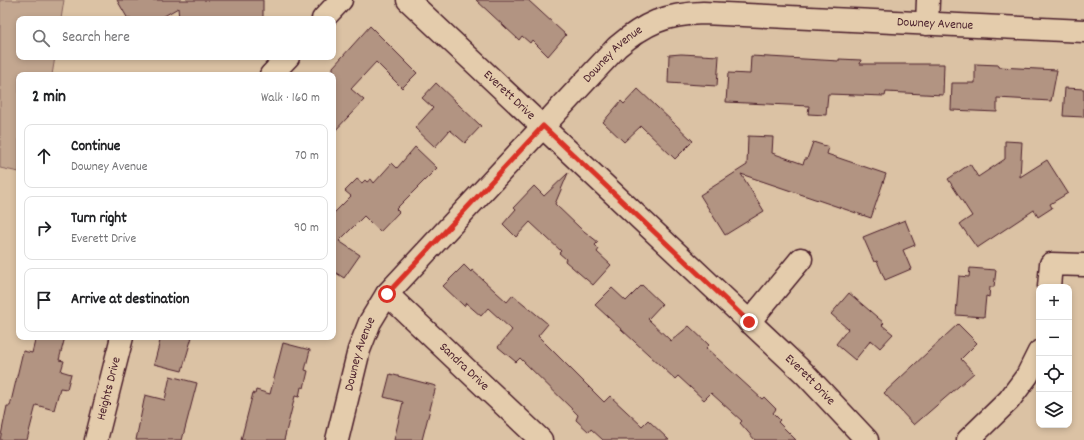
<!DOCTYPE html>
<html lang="en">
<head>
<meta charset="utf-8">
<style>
	:root { --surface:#fff; --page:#f2f2f2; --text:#202124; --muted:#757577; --line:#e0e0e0 }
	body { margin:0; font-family:Dekko,sans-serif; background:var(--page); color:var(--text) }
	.controls { position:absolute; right:12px; bottom:12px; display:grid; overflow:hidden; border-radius:8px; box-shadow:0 2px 6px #0003 }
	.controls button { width:36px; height:36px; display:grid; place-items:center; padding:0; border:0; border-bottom:1px solid var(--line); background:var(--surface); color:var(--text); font:20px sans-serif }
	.stop { position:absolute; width:12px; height:12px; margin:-9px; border:3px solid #d93025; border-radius:50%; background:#fff }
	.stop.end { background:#d93025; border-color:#fff; box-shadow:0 1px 4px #0008 }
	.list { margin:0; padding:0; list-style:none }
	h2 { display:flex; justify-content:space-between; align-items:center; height:52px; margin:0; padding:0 16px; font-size:17px }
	h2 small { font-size:13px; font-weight:400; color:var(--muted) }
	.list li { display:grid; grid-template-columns:26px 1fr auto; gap:12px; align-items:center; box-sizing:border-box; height:64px; margin:0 8px 8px; padding:0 8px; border:1px solid var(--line); border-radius:8px }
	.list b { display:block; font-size:15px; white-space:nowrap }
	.list p { margin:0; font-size:13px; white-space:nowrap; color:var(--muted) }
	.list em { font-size:13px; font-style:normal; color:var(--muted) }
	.icon { flex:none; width:22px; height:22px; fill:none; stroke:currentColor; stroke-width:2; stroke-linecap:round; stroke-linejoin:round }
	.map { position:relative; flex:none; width:1084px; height:440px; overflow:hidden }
	.search { position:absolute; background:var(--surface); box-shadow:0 2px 6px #0003; left:16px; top:16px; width:320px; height:44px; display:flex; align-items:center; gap:10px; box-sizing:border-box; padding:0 14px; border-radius:8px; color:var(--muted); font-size:15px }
	.panel { position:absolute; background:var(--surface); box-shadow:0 2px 6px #0003; left:16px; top:72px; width:320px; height:268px; border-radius:8px }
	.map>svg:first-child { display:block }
	.green { fill:#c3a790; stroke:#86635e }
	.building { fill:#b29482; stroke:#4a1f2b }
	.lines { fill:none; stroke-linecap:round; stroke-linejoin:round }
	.minor-casing { stroke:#4a1f2b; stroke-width:25 }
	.minor { stroke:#e4ccac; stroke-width:22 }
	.route { stroke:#d93025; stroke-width:5 }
	.labels { text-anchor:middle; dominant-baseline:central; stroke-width:3.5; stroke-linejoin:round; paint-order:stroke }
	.street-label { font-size:13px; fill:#4a1f2b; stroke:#e4ccac }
</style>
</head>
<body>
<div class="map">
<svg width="1084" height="440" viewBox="0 0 1084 440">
	<rect width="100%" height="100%" fill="#dbc2a4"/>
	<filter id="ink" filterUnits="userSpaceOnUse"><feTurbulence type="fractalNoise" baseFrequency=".025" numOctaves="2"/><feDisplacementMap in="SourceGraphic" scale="8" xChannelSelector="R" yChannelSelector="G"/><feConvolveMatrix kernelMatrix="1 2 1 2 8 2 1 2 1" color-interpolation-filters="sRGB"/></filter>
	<g filter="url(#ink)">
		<polygon class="green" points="0,0 64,0 61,19 19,19 19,57 55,57 52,75 19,75 19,172 0,168"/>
		<g class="building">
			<polygon points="117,0 263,0 263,19 179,19 178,8 159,19 128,19"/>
			<polygon points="476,0 528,0 566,35 548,56 532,40 530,43 522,36 519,40"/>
			<polygon points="370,26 417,73 402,88 376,62 351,89 364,100 333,133 333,67"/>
			<polygon points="681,54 719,56 717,86 668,83 669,55"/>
			<polygon points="751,56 839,61 839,59 861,60 860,64 944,64 943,95 886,92 885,96 828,94 826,115 808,114 809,106 726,102 728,73 750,74"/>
			<polygon points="975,64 999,65 999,67 1057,70 1051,101 997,98 997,112 951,110 952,83 975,83"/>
			<polygon points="436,83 481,126 465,143 450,130 435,147 415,128 433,108 422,98"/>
			<polygon points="1065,88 1084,89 1084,117 1063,116"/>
			<polygon points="638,89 693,141 675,159 641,126 624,142 603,122 621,101 624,104"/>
			<polygon points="748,136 773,137 772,153 803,164 805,159 807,159 813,142 829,147 827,154 886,174 871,218 741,174 764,211 725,235 700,195 747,165"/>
			<polygon points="1005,141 1022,142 1020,177 1047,160 1068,193 1050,204 1052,208 1038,217 1034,210 977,248 960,224 972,216 948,179 970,164 978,177 1005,159"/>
			<polygon points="415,147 437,168 396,209 399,212 380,232 364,216 339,241 360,255 344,278 333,271 333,214 351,196 345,191 357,179 362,183 365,180 367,182 371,179 374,183 392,163 397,168"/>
			<polygon points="568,173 555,204 580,228 598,242 595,245 599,249 597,252 611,265 593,285 565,261 566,259 559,253 561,251 530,222 516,237 503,224 516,209 514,207 534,186 544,196"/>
			<polygon points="905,220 915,245 903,250 911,269 885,280 877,261 874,262 863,237"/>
			<polygon points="464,265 471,272 472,270 507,302 513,295 548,324 538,336 604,402 610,396 642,426 648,420 669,440 603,440 591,429 589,432 576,420 578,415 520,358 516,362 498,347 512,330 488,308 481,316 466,303 464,306 443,286"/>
			<polygon points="970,268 996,270 994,287 990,287 989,297 986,296 984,317 956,315 959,276 969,277"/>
			<polygon points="642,285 662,304 648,319 671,341 689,326 709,345 706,348 762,399 764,397 776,409 773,413 780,420 778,422 796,440 755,440 740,423 742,421 711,393 704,400 678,376 675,379 595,305 612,288 626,301"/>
			<polygon points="849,293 884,323 882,325 893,334 880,348 871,340 855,360 836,344 848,329 831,314"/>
			<polygon points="958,324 977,343 961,359 974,373 914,425 884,393"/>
			<polygon points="36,337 65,337 59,360 64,361 61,371 71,374 67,389 60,388 54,410 36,405 27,440 0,440 7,406 10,406 23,351 32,353"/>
			<polygon points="161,337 192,337 182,371 154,364"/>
			<polygon points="283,343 310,350 305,370 308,371 304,388 301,387 299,397 295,396 284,440 241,440 253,393 255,394 256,390 270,394"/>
			<polygon points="390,374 436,386 422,440 394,440 403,402 384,397"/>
			<polygon points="170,376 197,383 182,440 136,440 145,395 165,400"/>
		</g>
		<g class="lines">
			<g class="minor-casing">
				<g id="minor">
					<path id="s1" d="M408,0L805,374L867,440"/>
					<polyline points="323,19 341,0"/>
					<polyline points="927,24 928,0"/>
					<polyline points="271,75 288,57"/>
					<polyline points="1049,287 1051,264 1084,265"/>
					<path id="s2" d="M387,294L541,440"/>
					<polyline points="749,322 801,259"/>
					<path id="s3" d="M96,440L122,337"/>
					<path id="s4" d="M337,440L359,350L370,322L387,294L617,47C645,23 666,14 703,13L1084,31"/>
					<polyline points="968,440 1009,400 1027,376 1039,352"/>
				</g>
			</g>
			<use href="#minor" class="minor"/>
		</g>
	</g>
	<g class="lines" filter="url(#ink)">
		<polyline class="route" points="387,294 543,126 749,322"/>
	</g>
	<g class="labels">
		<g class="street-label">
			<text stroke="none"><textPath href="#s4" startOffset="820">Downey Avenue</textPath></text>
			<text stroke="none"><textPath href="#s4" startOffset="485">Downey Avenue</textPath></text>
			<text stroke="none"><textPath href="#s1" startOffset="139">Everett Drive</textPath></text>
			<text stroke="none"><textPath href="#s4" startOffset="89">Downey Avenue</textPath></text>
			<text stroke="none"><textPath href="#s2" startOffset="106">Sandra Drive</textPath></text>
			<text stroke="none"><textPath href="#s1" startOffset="553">Everett Drive</textPath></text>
			<text stroke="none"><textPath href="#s3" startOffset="53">Heights Drive</textPath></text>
		</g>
	</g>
</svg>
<div class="controls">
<button>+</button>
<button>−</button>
<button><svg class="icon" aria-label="locate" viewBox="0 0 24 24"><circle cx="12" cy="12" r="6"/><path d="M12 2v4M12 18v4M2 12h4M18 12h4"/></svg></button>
<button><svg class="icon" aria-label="layers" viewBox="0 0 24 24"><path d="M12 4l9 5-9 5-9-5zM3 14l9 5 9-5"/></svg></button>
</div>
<div class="stop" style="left:387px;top:294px"></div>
<div class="stop end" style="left:749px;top:322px"></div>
<div class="search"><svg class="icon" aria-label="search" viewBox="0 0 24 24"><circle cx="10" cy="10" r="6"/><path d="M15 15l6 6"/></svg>Search here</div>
<section class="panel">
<h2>2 min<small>Walk · 160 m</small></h2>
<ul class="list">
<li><svg class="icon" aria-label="ahead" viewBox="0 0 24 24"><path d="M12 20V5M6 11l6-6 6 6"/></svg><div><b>Continue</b><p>Downey Avenue</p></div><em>70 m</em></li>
<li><svg class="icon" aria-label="right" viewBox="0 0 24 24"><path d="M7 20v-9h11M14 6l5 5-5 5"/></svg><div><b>Turn right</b><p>Everett Drive</p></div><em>90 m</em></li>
<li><svg class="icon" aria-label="arrive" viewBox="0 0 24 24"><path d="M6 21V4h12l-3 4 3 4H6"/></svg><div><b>Arrive at destination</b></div></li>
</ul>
</section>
</div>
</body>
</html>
